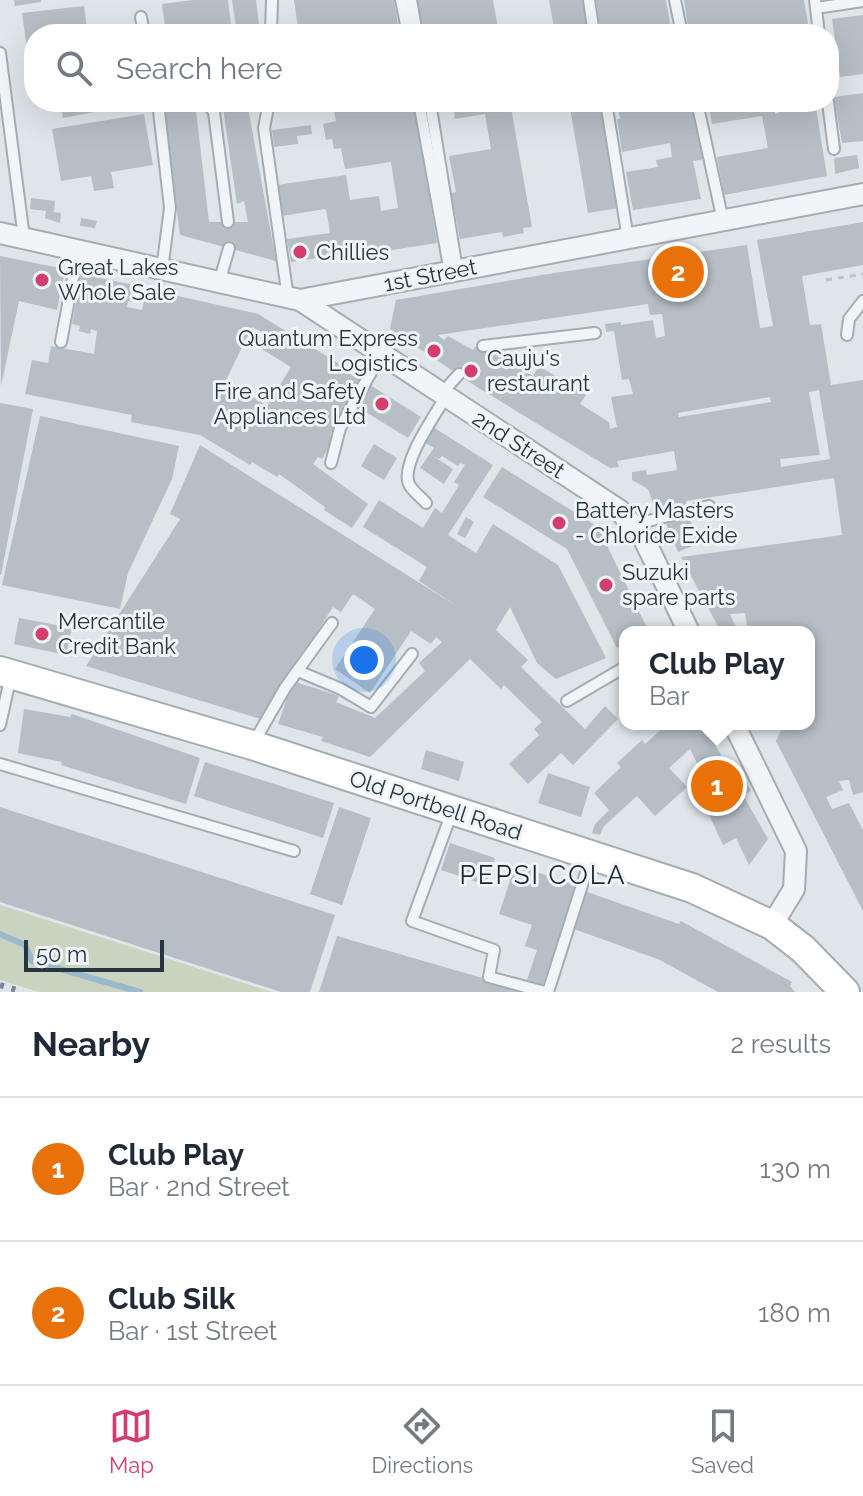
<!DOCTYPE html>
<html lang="en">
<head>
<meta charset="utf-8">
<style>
	:root { --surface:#fff; --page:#f2f2f3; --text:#1f2937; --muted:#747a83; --line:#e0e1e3; --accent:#d43e6f }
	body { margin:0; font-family:Raleway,sans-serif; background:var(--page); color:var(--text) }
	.scale { position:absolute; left:24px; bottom:20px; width:140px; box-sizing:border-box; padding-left:8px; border:4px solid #273541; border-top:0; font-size:22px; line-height:28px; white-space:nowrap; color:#273541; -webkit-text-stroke:6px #eff4f7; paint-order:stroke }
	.you { position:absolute; left:364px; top:660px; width:28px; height:28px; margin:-20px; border:6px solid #fff; border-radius:50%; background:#1a73e8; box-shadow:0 0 0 12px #1a73e833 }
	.badge { display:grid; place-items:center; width:52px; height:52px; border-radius:50%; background:var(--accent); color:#fff; font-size:26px; font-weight:700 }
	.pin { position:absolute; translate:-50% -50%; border:4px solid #fff; box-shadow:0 2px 8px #0006 }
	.popup { position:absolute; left:619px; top:626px; width:196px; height:104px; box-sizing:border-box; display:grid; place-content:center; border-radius:16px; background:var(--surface); filter:drop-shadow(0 2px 6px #0005); font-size:26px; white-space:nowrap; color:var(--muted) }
	.popup b { font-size:30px; color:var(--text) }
	.popup::after { content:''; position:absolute; left:50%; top:100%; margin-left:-16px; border:16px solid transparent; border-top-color:var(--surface) }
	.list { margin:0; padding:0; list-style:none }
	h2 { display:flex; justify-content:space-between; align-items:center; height:104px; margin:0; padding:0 32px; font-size:34px }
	h2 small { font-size:26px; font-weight:400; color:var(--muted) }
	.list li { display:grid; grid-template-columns:52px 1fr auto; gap:24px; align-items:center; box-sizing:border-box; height:144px; padding:0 32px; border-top:2px solid var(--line) }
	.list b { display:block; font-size:30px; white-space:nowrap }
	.list p { margin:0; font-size:26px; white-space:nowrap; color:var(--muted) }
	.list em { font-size:26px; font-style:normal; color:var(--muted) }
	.icon { flex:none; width:44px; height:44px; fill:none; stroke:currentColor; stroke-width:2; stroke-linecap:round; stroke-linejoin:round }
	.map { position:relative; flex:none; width:863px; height:992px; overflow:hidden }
	.search { position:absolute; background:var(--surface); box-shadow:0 8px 32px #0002; left:24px; right:24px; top:24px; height:88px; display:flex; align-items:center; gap:20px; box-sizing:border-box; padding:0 28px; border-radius:32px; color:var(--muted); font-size:30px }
	.sheet { height:392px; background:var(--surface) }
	nav { display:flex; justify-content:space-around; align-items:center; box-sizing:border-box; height:112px; border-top:2px solid var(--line); background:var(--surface); font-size:22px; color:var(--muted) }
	nav a { display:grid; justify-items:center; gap:4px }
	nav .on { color:var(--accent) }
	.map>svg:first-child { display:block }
	.green { fill:#c8d4c0 }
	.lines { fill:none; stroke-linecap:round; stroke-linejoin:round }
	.stream { stroke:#99bacb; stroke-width:6 }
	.building { fill:#b6bfc6; fill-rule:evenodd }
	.lane-casing { stroke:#a4adb3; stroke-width:14 }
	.street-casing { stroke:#a4adb3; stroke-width:24 }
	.secondary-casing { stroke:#a4adb3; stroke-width:32 }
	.path { stroke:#bdc3c8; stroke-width:3; stroke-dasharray:6 6; stroke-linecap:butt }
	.lane { stroke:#f2f5f7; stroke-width:10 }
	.street { stroke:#f2f5f7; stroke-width:20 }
	.secondary { stroke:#fff; stroke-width:28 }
	.rail { stroke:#788794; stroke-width:6; stroke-dasharray:4 8; stroke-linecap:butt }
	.poi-dot { fill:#d43e6f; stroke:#eff4f7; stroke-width:3 }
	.labels { text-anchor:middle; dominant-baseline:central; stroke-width:6; stroke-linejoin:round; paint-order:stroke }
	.poi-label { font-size:22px; fill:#273541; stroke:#eff4f7; text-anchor:start }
	.street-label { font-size:22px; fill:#273541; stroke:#eff4f7 }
	.quarter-label { font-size:26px; letter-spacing:2px; fill:#1a2632; stroke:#eff4f7 }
</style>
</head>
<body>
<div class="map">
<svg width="863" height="992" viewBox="0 0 863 992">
	<rect width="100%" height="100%" fill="#dfe5e9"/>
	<polygon class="green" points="0,905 272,992 39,992 0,980"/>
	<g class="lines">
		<polyline class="stream" points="0,934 25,945 32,961 140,992"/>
	</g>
	<g class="building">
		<polygon points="14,0 41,0 41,2 15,6"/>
		<polygon points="193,0 228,0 232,34 166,34 162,4"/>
		<polygon points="232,0 256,0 260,34 237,34"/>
		<polygon points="294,0 394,0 399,31 380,34 299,34"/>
		<polygon points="415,0 493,0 499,34 420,34"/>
		<polygon points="549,0 583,0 588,34 555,34"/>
		<polygon points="596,0 666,0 672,34 597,34 595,22 599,21"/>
		<polygon points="684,0 804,0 810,34 689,34"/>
		<polygon points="84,6 88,34 34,34 34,76 31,77 22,13"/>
		<polygon points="863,15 863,74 840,77 832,19"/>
		<polygon points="863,93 863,141 842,143 834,97"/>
		<polygon points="60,102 93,102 95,112 63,118"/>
		<polygon points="195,102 209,222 248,222 244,201 237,204 222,102 247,102 276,261 180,235 163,103"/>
		<polygon points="332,102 355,102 356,106 376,102 414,102 437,243 379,252 380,257 359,259 358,252 291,262 287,239 330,233 326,209 281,216 277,185 346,175 350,200 379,196 381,211 398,208 391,162 345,169 341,148 334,149 332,139 326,140 323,124 336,121"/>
		<polygon points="453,102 510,102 532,227 523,228 524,233 503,237 502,232 460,239 451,193 456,192 449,156 491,149 485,114 455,119"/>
		<polygon points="569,102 600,102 619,208 588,213"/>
		<polygon points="617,102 684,102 685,109 697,108 705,159 693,161 701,199 633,210 626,172 658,167 656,160 672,157 670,143 622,152 617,119 620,119"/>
		<polygon points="708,102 772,102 775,114 779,113 777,102 815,102 827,176 724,195 717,157 768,148 762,116 712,124"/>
		<polygon points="144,114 153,165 111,172 114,188 94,191 91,176 61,181 52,129"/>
		<polygon points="311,125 312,134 297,136 298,144 274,147 272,130"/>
		<polygon points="857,155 859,168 835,174 834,158"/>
		<polygon points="31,198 55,201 54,212 61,213 60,223 45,218 46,211 30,209"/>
		<polygon points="81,218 97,221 95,228 80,226"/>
		<path d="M863,222V265L802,276L810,325L821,324L831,385L863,380V792L853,795L849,780L839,781L843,790L826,797L832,809L849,803L863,830V911L776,741L783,726L771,728L770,724H809V632H748L745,613L730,614L738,632H721L681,557L842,535L834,478L686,501L687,507L656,512L648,489L632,480V472L646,470L647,475L677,470L674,451L617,461L619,467L610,468L477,387L390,329L396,300L554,273L747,245L760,328L773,326L757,240ZM648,304L650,315L662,314L665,336L656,338L653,320L621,325V322L605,324L606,332L614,331L622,380L629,379L633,394L611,397L617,427L610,429L609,422L580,404L586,395L539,366L533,376L483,346L475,347L473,350L448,336L444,340L438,335ZM819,390L830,459L781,467L780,459L820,455L809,392ZM770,397L771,402L679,417L678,413Z"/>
		<polygon points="0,256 65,269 57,310 19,301 1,386"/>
		<path d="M81,274L138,286L135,302L128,301L127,307L142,310L147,289L258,314L346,368L344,371L363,381L330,435L334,438L322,459L318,457L313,464L368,504L352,528L324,510L325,507L279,474L277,477L252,462L250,465L200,435L131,422L132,415L25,394L32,360L48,363L51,346L94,354L97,331L91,329L90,334L79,331L80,326L72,324ZM252,327L268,335L260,348L291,367L267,406L226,380Z"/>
		<polygon points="370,385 421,417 408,438 356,406"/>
		<polygon points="0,403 33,409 1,575 0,575"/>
		<polygon points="40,416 179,446 172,479 128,573 120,609 2,585"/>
		<polygon points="433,427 493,465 448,535 476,553 493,524 558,565 606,658 556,679 537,663 510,607 496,630 528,660 521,667 585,729 605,706 618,719 573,765 561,753 528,784 509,764 539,735 534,729 542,722 504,685 501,689 470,659 370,757 321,741 323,737 278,724 293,681 339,696 336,702 375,718 425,671 419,663 442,642 436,637 431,644 411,631 370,693 335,669 375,609 353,594 341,612 333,607 261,719 86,666 180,519 170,514 200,445 458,607 419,581 427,567 363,527 379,500 423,528 435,508 442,513 459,485 454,482 465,465 460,463 458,466 442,456 439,459 430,454 453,469 444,484 420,468 434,448 424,442"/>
		<polygon points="374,444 397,458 384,480 361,466"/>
		<polygon points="502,467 598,527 649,632 625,632 625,644 617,648 567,549 483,497"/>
		<polygon points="688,515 700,543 678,552 666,523"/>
		<polygon points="466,517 474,522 465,538 457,534"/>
		<polygon points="19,618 72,628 66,655 14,644"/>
		<polygon points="24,709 70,717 72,714 200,758 186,804 61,765 62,762 18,753"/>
		<polygon points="667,724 701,724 708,732 735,780 742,776 751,791 743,795 768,839 749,865 736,838 723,845 708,813 719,807 690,749 669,768 687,787 655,816 637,796 604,826 600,835 592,833 595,824 609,810 594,793 621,767 617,763 642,740 645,744"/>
		<polygon points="426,750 464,762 459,781 421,769"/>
		<polygon points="205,762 334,803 323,838 194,796"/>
		<polygon points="548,773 590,787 581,817 538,803"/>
		<polygon points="0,807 335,915 310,992 281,992 0,902"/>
		<polygon points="339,807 371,818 342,905 310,894"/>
		<polygon points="450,843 495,858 486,885 441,870"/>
		<polygon points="515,865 576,885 543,985 527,980 537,950 525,946 532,925 499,914"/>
		<polygon points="587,892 679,924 681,921 792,982 790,986 795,992 718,992 660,960 574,929"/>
		<polygon points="337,936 527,991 527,992 319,992"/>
	</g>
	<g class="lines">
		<g class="lane-casing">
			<g id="lane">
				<polyline points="401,0 408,34"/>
				<polyline points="411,0 417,34"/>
				<polyline points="589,0 594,34"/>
				<polyline points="675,0 682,34"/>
				<polyline points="815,0 819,34"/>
				<polyline points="816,8 863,1"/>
				<polyline points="141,17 144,34"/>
				<polyline points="271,34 272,0"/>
				<polyline points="0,53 24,238"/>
				<polyline points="158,102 170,208 162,270"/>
				<polyline points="206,102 214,112 228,222"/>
				<polyline points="269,102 264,128 288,298"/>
				<polyline points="419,102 450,272"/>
				<polyline points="430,102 457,270"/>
				<polyline points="606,102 628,239"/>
				<polyline points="697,102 723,221"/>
				<polyline points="828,102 834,149"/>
				<polyline points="219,283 229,248"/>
				<polyline points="847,335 849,319 863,301"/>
				<polyline points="61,342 78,251"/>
				<polyline points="483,346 595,333"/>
				<polyline points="442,393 459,374"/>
				<polyline points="331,463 340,428 381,354"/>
				<path d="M426,503C421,497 412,491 409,484C400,464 436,414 446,396"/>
				<polyline points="632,525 709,506"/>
				<polyline points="298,671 341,689 371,707 412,654"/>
				<polyline points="567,701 625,667"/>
				<polyline points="0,725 11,675"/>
				<polyline points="254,742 285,688 332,623"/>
				<polyline points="0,764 294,851"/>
				<polyline points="452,812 412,921 494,950 489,977 545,992"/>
				<polyline points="548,992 591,857"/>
			</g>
		</g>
		<g class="street-casing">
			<g id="street">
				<polyline points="0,233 300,300 863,194"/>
				<polyline points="300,300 619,510 643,537 689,632"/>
				<polyline points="734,724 796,851 794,889 772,925"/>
			</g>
		</g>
		<g class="secondary-casing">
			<polyline id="secondary" points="0,671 252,745 692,888 772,925 803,949 845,992"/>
		</g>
		<polyline class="path" points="826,280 863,274"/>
		<use href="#lane" class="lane"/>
		<use href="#street" class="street"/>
		<use href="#secondary" class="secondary"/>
		<polyline class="rail" points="0,985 23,992"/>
	</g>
	<g class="poi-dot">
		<circle cx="300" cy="252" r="8"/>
		<circle cx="42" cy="280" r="8"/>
		<circle cx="434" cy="351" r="8"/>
		<circle cx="471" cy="371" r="8"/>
		<circle cx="382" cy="404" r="8"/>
		<circle cx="559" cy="523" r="8"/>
		<circle cx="606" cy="585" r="8"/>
		<circle cx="42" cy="634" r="8"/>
	</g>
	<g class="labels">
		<g class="poi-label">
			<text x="316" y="252">Chillies</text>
			<text x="58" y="267">Great Lakes<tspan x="58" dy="25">Whole Sale</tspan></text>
			<text x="418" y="338" text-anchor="end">Quantum Express<tspan x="418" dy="25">Logistics</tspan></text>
			<text x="487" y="358">Cauju's<tspan x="487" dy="25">restaurant</tspan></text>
			<text x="366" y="391" text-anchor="end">Fire and Safety<tspan x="366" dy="25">Appliances Ltd</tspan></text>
			<text x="575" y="510">Battery Masters<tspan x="575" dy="25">- Chloride Exide</tspan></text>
			<text x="622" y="572">Suzuki<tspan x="622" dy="25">spare parts</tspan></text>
			<text x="58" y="621">Mercantile<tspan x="58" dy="25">Credit Bank</tspan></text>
		</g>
		<g class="street-label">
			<text transform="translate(430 275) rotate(-11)">1st Street</text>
			<text transform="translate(519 444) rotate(33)">2nd Street</text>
			<text transform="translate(436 805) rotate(18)">Old Portbell Road</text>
		</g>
		<g class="quarter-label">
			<text x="543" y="875">PEPSI COLA</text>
		</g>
	</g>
</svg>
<div class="scale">50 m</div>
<div class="you"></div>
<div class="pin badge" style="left:717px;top:786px;background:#e8710a">1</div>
<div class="popup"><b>Club Play</b>Bar</div>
<div class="pin badge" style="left:678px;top:272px;background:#e8710a">2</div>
<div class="search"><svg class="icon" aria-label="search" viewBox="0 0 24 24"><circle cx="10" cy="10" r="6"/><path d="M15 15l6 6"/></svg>Search here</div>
</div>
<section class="sheet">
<h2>Nearby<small>2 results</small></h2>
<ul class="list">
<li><span class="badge" style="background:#e8710a">1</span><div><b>Club Play</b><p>Bar · 2nd Street</p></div><em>130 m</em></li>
<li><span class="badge" style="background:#e8710a">2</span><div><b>Club Silk</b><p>Bar · 1st Street</p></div><em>180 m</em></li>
</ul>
</section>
<nav>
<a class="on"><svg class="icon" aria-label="map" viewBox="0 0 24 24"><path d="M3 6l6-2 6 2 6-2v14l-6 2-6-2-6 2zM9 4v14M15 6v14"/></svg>Map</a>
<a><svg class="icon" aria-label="directions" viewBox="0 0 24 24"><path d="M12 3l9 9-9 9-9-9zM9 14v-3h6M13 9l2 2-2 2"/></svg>Directions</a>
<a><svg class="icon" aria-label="saved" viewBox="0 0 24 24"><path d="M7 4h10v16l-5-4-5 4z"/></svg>Saved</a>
</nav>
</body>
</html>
